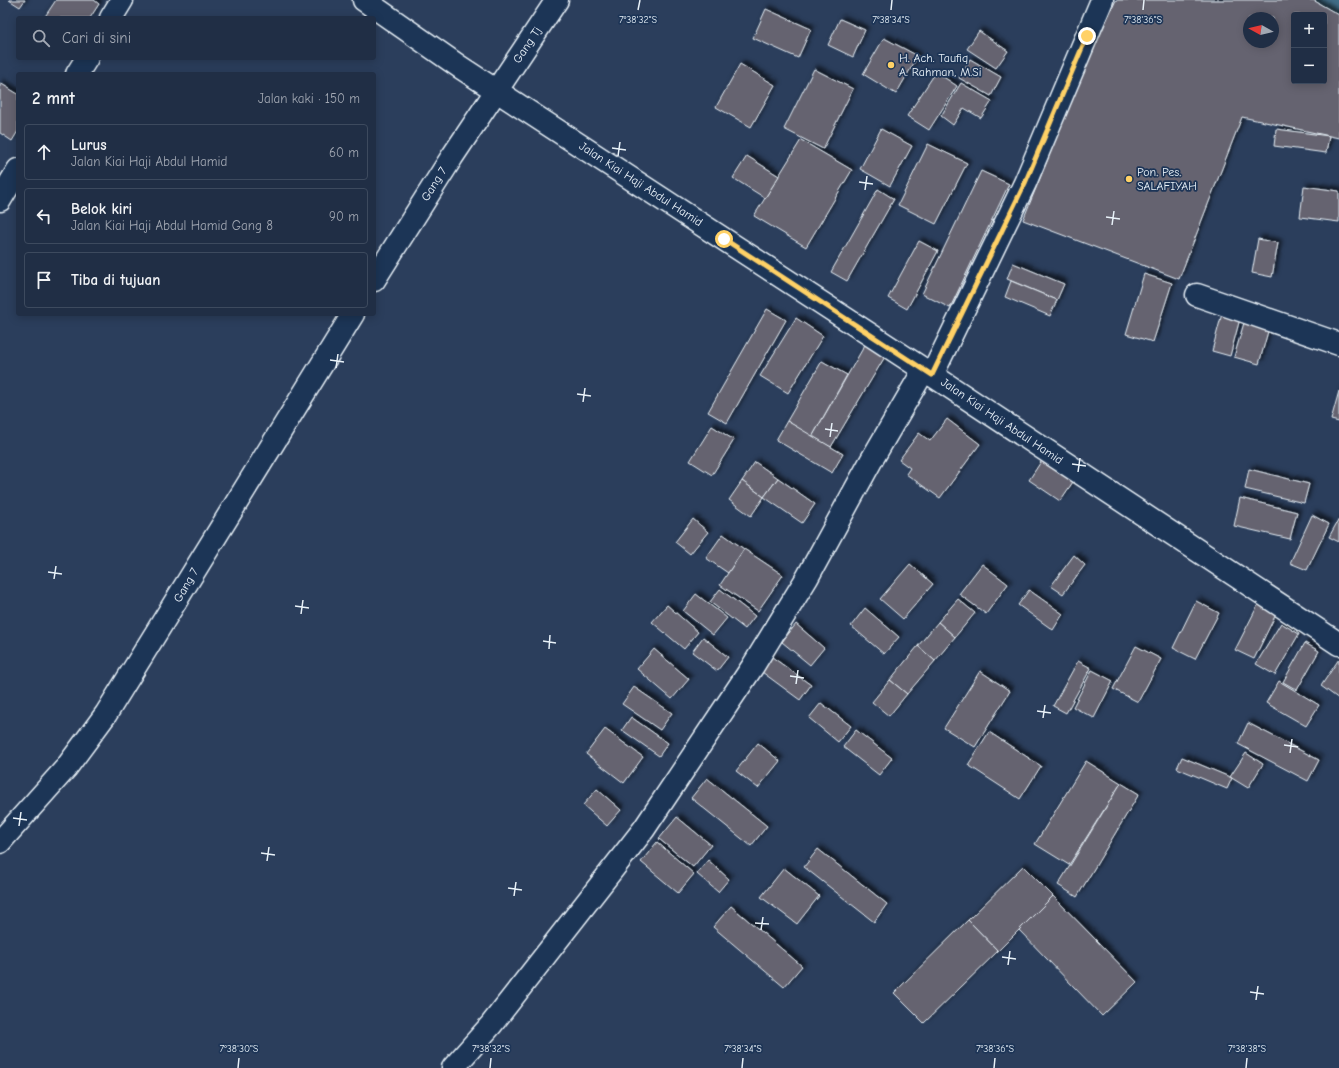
<!DOCTYPE html>
<html lang="id">
<head>
<meta charset="utf-8">
<style>
	:root { --surface:#202e45; --page:#2d3a50; --text:#f1f3f6; --muted:#a2a8b3; --line:#3d4a5e }
	body { margin:0; font-family:"Comic Neue",sans-serif; background:var(--page); color:var(--text) }
	.controls { position:absolute; right:12px; top:12px; display:grid; overflow:hidden; border-radius:4px; box-shadow:0 2px 10px #0003 }
	.controls button { width:36px; height:36px; display:grid; place-items:center; padding:0; border:0; border-bottom:1px solid var(--line); background:var(--surface); color:var(--text); font:20px sans-serif }
	.compass { position:absolute; left:1243px; top:12px; width:36px; height:36px; border-radius:50%; background:var(--surface); box-shadow:0 2px 10px #0003; rotate:278deg }
	.stop { position:absolute; width:12px; height:12px; margin:-9px; border:3px solid #ffd166; border-radius:50%; background:#fff }
	.stop.end { background:#ffd166; border-color:#fff; box-shadow:0 1px 4px #0008 }
	.list { margin:0; padding:0; list-style:none }
	h2 { display:flex; justify-content:space-between; align-items:center; height:52px; margin:0; padding:0 16px; font-size:17px }
	h2 small { font-size:13px; font-weight:400; color:var(--muted) }
	.list li { display:grid; grid-template-columns:26px 1fr auto; gap:12px; align-items:center; box-sizing:border-box; height:56px; margin:0 8px 8px; padding:0 8px; border:1px solid var(--line); border-radius:4px }
	.list b { display:block; font-size:15px; white-space:nowrap }
	.list p { margin:0; font-size:13px; white-space:nowrap; color:var(--muted) }
	.list em { font-size:13px; font-style:normal; color:var(--muted) }
	.icon { flex:none; width:22px; height:22px; fill:none; stroke:currentColor; stroke-width:2; stroke-linecap:round; stroke-linejoin:round }
	.map { position:relative; flex:none; width:1339px; height:1068px; overflow:hidden }
	.search { position:absolute; background:var(--surface); box-shadow:0 2px 10px #0003; left:16px; top:16px; width:360px; height:44px; display:flex; align-items:center; gap:10px; box-sizing:border-box; padding:0 14px; border-radius:4px; color:var(--muted); font-size:15px }
	.panel { position:absolute; background:var(--surface); box-shadow:0 2px 10px #0003; left:16px; top:72px; width:360px; height:244px; border-radius:4px }
	.map>svg:first-child { display:block }
	.lines { fill:none; stroke-linecap:round; stroke-linejoin:round }
	.canal { stroke:#416d87; stroke-width:28 }
	.building { fill:#65636f; stroke:#e8f1f8; fill-rule:evenodd; filter:url(#shadow) }
	.minor-casing { stroke:#e8f1f8; stroke-width:25 }
	.tertiary-casing { stroke:#e8f1f8; stroke-width:25 }
	.minor { stroke:#1d3557; stroke-width:22 }
	.tertiary { stroke:#1d3557; stroke-width:22 }
	.route { stroke:#ffd166; stroke-width:5 }
	.ticks { fill:none; stroke:#e8f1f8; stroke-width:1.5 }
	.poi-dot { fill:#ffd166; stroke:#1d3557; stroke-width:1.5 }
	.labels { text-anchor:middle; dominant-baseline:central; stroke-width:3.5; stroke-linejoin:round; paint-order:stroke }
	.street-label { font-size:12px; fill:#e8f1f8; stroke:#1d3557 }
	.poi-label { font-size:12px; fill:#e8f1f8; stroke:#1d3557; text-anchor:start }
	.ticks-label { font-size:10px; text-anchor:middle; fill:#e8f1f8; stroke:#1d3557; stroke-width:3.5; stroke-linejoin:round; paint-order:stroke }
</style>
</head>
<body>
<div class="map">
<svg width="1339" height="1068" viewBox="0 0 1339 1068">
	<defs>
		<filter id="shadow"><feDropShadow dx="3.5" dy="-3.5" stdDeviation="2" flood-color="#0009"/></filter>
	</defs>
	<rect width="100%" height="100%" fill="#2b3e5c"/>
	<filter id="ink" filterUnits="userSpaceOnUse"><feTurbulence type="fractalNoise" baseFrequency=".025" numOctaves="2"/><feDisplacementMap in="SourceGraphic" scale="8" xChannelSelector="R" yChannelSelector="G"/><feConvolveMatrix kernelMatrix="1 2 1 2 8 2 1 2 1" color-interpolation-filters="sRGB"/></filter>
	<g filter="url(#ink)">
		<g class="lines">
			<polyline class="canal" points="1329,0 1339,5"/>
		</g>
		<g class="building">
			<polygon points="9,0 25,0 20,7"/>
			<polygon points="56,0 94,0 99,4 90,18 44,18"/>
			<path d="M1116,0H1313L1339,15V138L1242,117L1179,279L1023,220L1085,67ZM1294,15H1324V81H1294ZM1249,18H1273V42H1249Z"/>
			<polygon points="766,9 811,29 798,58 753,38"/>
			<polygon points="840,19 865,30 853,57 828,45"/>
			<polygon points="979,31 1008,51 996,68 967,49"/>
			<polygon points="884,38 918,56 896,94 863,74"/>
			<polygon points="970,59 1001,77 991,96 959,78"/>
			<polygon points="740,64 775,85 751,127 716,107"/>
			<polygon points="814,69 853,89 823,149 784,129"/>
			<polygon points="936,72 957,86 929,130 907,116"/>
			<polygon points="0,83 18,94 18,131 12,141 0,133"/>
			<polygon points="961,83 992,101 981,118 964,108 953,125 941,116"/>
			<polygon points="881,129 912,146 890,186 860,169"/>
			<polygon points="1276,129 1329,136 1326,153 1274,146"/>
			<polygon points="801,140 852,170 806,247 754,216"/>
			<polygon points="928,144 967,163 936,224 898,205"/>
			<polygon points="747,156 779,176 765,198 733,178"/>
			<polygon points="981,171 1009,184 950,308 922,294"/>
			<polygon points="1304,186 1339,191 1339,222 1300,217"/>
			<polygon points="878,189 894,199 847,281 831,272"/>
			<polygon points="1258,239 1278,243 1272,277 1252,273"/>
			<polygon points="919,241 938,251 907,309 888,298"/>
			<polygon points="1013,263 1064,284 1057,300 1007,279"/>
			<polygon points="1144,274 1172,283 1153,342 1126,334"/>
			<polygon points="1011,281 1057,300 1050,316 1005,297"/>
			<polygon points="1224,306 1242,311 1230,356 1212,351"/>
			<polygon points="767,309 786,320 727,423 708,412"/>
			<polygon points="1246,316 1270,324 1259,364 1234,357"/>
			<polygon points="796,318 823,336 788,393 760,376"/>
			<polygon points="866,343 886,355 831,447 812,437"/>
			<polygon points="822,361 847,375 812,437 787,421"/>
			<polygon points="1339,391 1339,422 1331,420"/>
			<polygon points="947,419 980,444 940,498 906,474 910,468 899,460 919,433 930,441"/>
			<polygon points="787,421 843,454 832,473 776,440"/>
			<polygon points="712,426 734,440 712,475 690,461"/>
			<polygon points="1046,454 1077,476 1060,501 1029,480"/>
			<polygon points="755,462 778,478 764,497 742,481"/>
			<polygon points="1249,469 1309,484 1304,503 1245,489"/>
			<polygon points="778,478 815,504 802,523 764,497"/>
			<polygon points="742,481 764,497 751,516 729,500"/>
			<polygon points="1240,498 1297,512 1290,539 1234,526"/>
			<polygon points="1312,515 1329,524 1307,570 1290,563"/>
			<polygon points="693,519 708,532 690,554 675,542"/>
			<polygon points="1339,519 1339,542 1329,537"/>
			<polygon points="723,534 744,549 728,573 706,558"/>
			<polygon points="744,549 783,575 758,611 720,585"/>
			<polygon points="1074,555 1085,565 1063,594 1051,586"/>
			<polygon points="910,564 933,584 903,619 880,599"/>
			<polygon points="982,564 1008,584 986,614 959,594"/>
			<polygon points="720,589 755,616 745,629 710,602"/>
			<polygon points="1029,590 1063,614 1053,630 1018,605"/>
			<polygon points="696,594 727,618 713,635 683,611"/>
			<polygon points="958,599 975,613 955,637 938,622"/>
			<polygon points="1196,601 1219,613 1195,659 1173,648"/>
			<polygon points="1259,603 1277,612 1254,659 1235,650"/>
			<polygon points="667,605 698,632 684,649 652,622"/>
			<polygon points="865,608 899,637 884,654 851,626"/>
			<polygon points="938,622 955,637 935,661 918,646"/>
			<polygon points="1281,623 1299,634 1275,675 1256,664"/>
			<polygon points="796,624 824,648 810,665 782,642"/>
			<polygon points="703,637 728,657 717,671 692,652"/>
			<polygon points="1305,643 1319,651 1297,690 1283,682"/>
			<polygon points="918,646 935,661 907,694 890,680"/>
			<polygon points="1136,646 1161,659 1138,702 1113,689"/>
			<polygon points="654,649 689,679 672,699 637,669"/>
			<polygon points="772,657 811,685 800,700 762,672"/>
			<polygon points="1339,659 1339,699 1321,686"/>
			<polygon points="1078,661 1091,668 1066,713 1053,706"/>
			<polygon points="1092,670 1113,681 1094,718 1073,707"/>
			<polygon points="980,671 1010,691 975,747 944,728"/>
			<polygon points="890,680 907,694 889,716 872,702"/>
			<polygon points="1279,681 1319,705 1306,726 1266,703"/>
			<polygon points="634,687 672,713 660,730 622,704"/>
			<polygon points="821,703 851,726 838,742 809,718"/>
			<polygon points="631,717 668,743 659,756 622,730"/>
			<polygon points="1248,723 1319,760 1308,781 1238,744"/>
			<polygon points="605,729 643,757 624,783 586,754"/>
			<polygon points="856,730 892,758 879,775 843,747"/>
			<polygon points="989,732 1041,766 1020,799 968,765"/>
			<polygon points="758,743 780,761 758,788 736,771"/>
			<polygon points="1246,753 1263,764 1248,788 1230,777"/>
			<polygon points="1182,757 1232,778 1227,789 1177,768"/>
			<polygon points="1086,761 1121,783 1069,865 1035,844"/>
			<polygon points="707,778 767,826 751,846 691,798"/>
			<polygon points="1121,783 1139,794 1077,897 1058,885"/>
			<polygon points="597,789 621,810 607,826 583,805"/>
			<polygon points="677,817 711,845 693,867 659,839"/>
			<polygon points="657,842 694,874 678,893 641,862"/>
			<polygon points="818,849 887,904 874,922 804,867"/>
			<polygon points="708,860 729,879 718,892 697,874"/>
			<polygon points="1023,866 1053,896 998,951 968,920"/>
			<polygon points="784,868 819,896 797,924 761,897"/>
			<polygon points="1053,896 1137,982 1102,1016 1019,930"/>
			<polygon points="731,906 802,966 784,987 713,927"/>
			<polygon points="968,920 998,951 924,1023 894,993"/>
		</g>
		<g class="lines">
			<g class="minor-casing">
				<g id="minor">
					<polyline points="111,18 122,0"/>
					<polyline points="77,74 87,58"/>
					<polyline points="0,200 18,170"/>
					<polyline points="374,280 452,157 557,0"/>
					<polyline points="1197,295 1339,344"/>
					<polyline points="932,375 1025,183 1102,0"/>
					<polyline points="0,842 66,768 106,714 353,314"/>
					<polyline points="453,1068 491,1025 644,829 753,666 807,578 871,461 924,370"/>
				</g>
			</g>
			<g class="tertiary-casing">
				<polyline id="tertiary" points="364,0 460,67 932,375 1339,644"/>
			</g>
			<use href="#minor" class="minor"/>
			<use href="#tertiary" class="tertiary"/>
		</g>
	</g>
	<g class="lines" filter="url(#ink)">
		<polyline class="route" points="724,239 932,375 1025,183 1087,36"/>
	</g>
	<path class="ticks" d="M638,10L640,0M891,10L892,0M1143,10L1144,0M612,148L626,150M618,156L620,142M859,182L873,184M865,190L867,176M1106,217L1120,219M1112,225L1114,211M330,360L344,362M336,368L338,354M577,394L591,396M583,402L585,388M825,429L838,431M830,437L832,423M1072,464L1086,466M1078,472L1080,458M48,572L62,574M54,579L56,566M295,606L309,608M301,614L303,600M543,641L556,643M549,649L550,635M790,676L804,678M796,684L798,670M1037,711L1051,713M1043,718L1045,705M1284,745L1298,747M1290,753L1292,739M13,818L27,820M19,826L21,812M261,853L275,855M267,861L269,847M508,888L522,890M514,896L516,882M755,923L769,924M761,930L763,917M1002,957L1016,959M1008,965L1010,951M1250,992L1264,994M1256,1000L1258,986M238,1068L239,1058M490,1068L491,1058M742,1068L743,1058M994,1068L995,1058M1246,1068L1247,1058"/>
	<g class="poi-dot">
		<circle cx="891" cy="65" r="4"/>
		<circle cx="1129" cy="179" r="4"/>
	</g>
	<g class="labels">
		<g class="street-label">
			<text transform="translate(527 45) rotate(-56)">Gang Tj</text>
			<text transform="translate(434 184) rotate(-58)">Gang 7</text>
			<text transform="translate(641 184) rotate(33)">Jalan Kiai Haji Abdul Hamid</text>
			<text transform="translate(1002 421) rotate(34)">Jalan Kiai Haji Abdul Hamid</text>
			<text transform="translate(186 585) rotate(-60)">Gang 7</text>
		</g>
		<g class="poi-label">
			<text x="899" y="58">H. Ach. Taufiq<tspan x="899" dy="14">A. Rahman, M.Si</tspan></text>
			<text x="1137" y="172">Pon. Pes.<tspan x="1137" dy="14">SALAFIYAH</tspan></text>
		</g>
	</g>
	<g class="ticks-label">
		<text x="638" y="23">7°38'32"S</text>
		<text x="891" y="23">7°38'34"S</text>
		<text x="1143" y="23">7°38'36"S</text>
		<text x="239" y="1052">7°38'30"S</text>
		<text x="491" y="1052">7°38'32"S</text>
		<text x="743" y="1052">7°38'34"S</text>
		<text x="995" y="1052">7°38'36"S</text>
		<text x="1247" y="1052">7°38'38"S</text>
	</g>
</svg>
<div class="controls">
<button>+</button>
<button>−</button>
</div>
<svg class="compass" viewBox="-18 -18 36 36"><path d="M0-13l5 13h-10z" fill="#e53935"/><path d="M0 13l5-13h-10z" fill="#a2a8b3"/></svg>
<div class="stop" style="left:724px;top:239px"></div>
<div class="stop end" style="left:1087px;top:36px"></div>
<div class="search"><svg class="icon" aria-label="search" viewBox="0 0 24 24"><circle cx="10" cy="10" r="6"/><path d="M15 15l6 6"/></svg>Cari di sini</div>
<section class="panel">
<h2>2 mnt<small>Jalan kaki · 150 m</small></h2>
<ul class="list">
<li><svg class="icon" aria-label="ahead" viewBox="0 0 24 24"><path d="M12 20V5M6 11l6-6 6 6"/></svg><div><b>Lurus</b><p>Jalan Kiai Haji Abdul Hamid</p></div><em>60 m</em></li>
<li><svg class="icon" aria-label="left" viewBox="0 0 24 24"><path d="M17 20v-9H6M10 6l-5 5 5 5"/></svg><div><b>Belok kiri</b><p>Jalan Kiai Haji Abdul Hamid Gang 8</p></div><em>90 m</em></li>
<li><svg class="icon" aria-label="arrive" viewBox="0 0 24 24"><path d="M6 21V4h12l-3 4 3 4H6"/></svg><div><b>Tiba di tujuan</b></div></li>
</ul>
</section>
</div>
</body>
</html>
